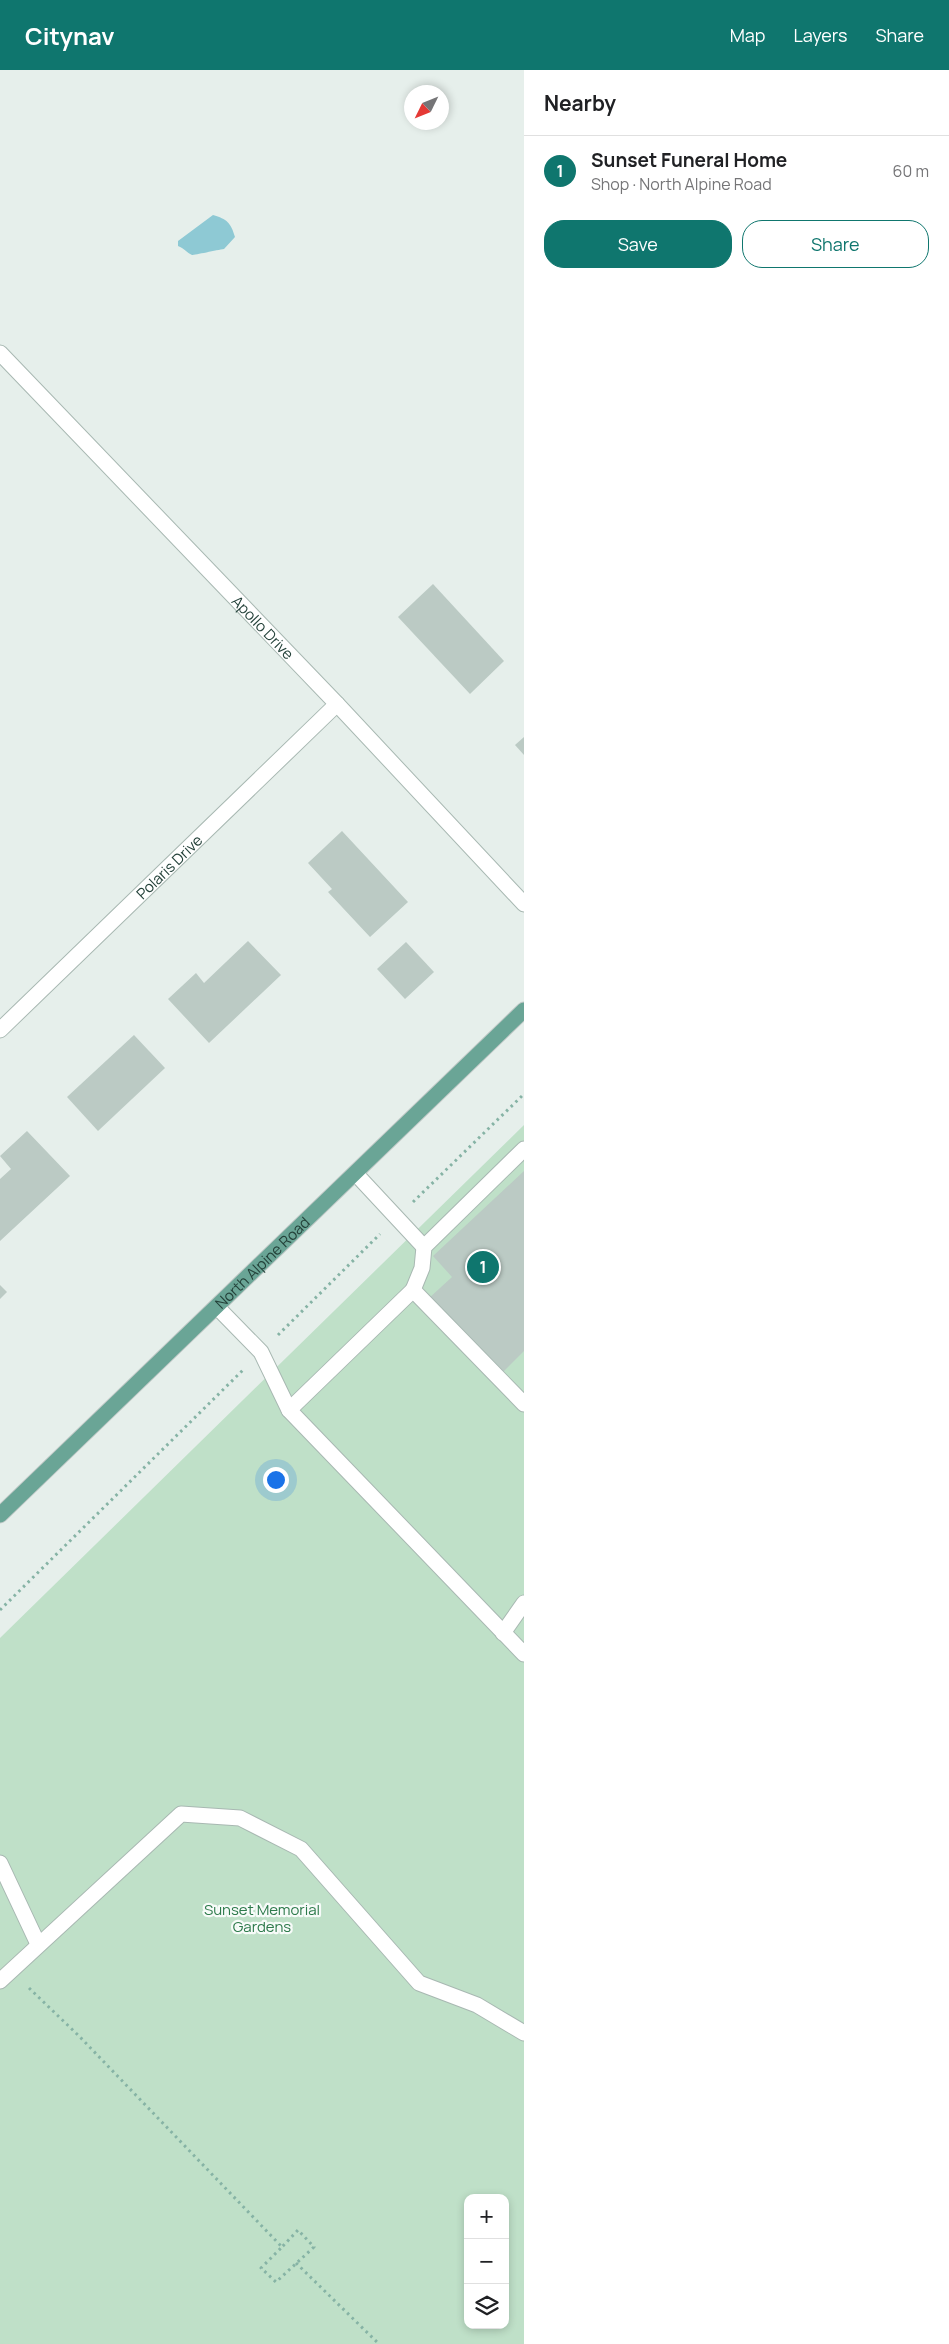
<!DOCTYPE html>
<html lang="en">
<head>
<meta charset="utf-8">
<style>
	:root { --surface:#fff; --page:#f6f6f6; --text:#202124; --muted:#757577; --line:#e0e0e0; --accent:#0f766e }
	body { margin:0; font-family:Manrope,sans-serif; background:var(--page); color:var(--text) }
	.controls { position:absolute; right:15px; bottom:15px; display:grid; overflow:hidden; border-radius:10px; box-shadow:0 2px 8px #0003 }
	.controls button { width:45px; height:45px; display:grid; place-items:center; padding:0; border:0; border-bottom:1px solid var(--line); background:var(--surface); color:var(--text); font:25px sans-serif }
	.compass { position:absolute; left:404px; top:15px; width:45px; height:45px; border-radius:50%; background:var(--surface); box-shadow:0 2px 8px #0003; rotate:227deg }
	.you { position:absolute; left:275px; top:1409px; width:18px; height:18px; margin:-12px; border:4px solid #fff; border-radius:50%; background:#1a73e8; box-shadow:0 0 0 8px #1a73e833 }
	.badge { display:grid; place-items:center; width:32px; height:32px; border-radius:50%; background:var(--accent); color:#fff; font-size:16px; font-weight:700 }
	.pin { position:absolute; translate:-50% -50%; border:2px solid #fff; box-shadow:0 1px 5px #0006 }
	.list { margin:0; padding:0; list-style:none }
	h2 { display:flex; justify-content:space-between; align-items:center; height:65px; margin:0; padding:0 20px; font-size:21px }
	h2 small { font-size:16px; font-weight:400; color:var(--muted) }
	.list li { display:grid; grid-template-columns:32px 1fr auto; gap:15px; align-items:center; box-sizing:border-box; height:70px; padding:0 20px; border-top:1px solid var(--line) }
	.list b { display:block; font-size:19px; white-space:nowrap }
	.list p { margin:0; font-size:16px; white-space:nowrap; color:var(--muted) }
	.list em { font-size:16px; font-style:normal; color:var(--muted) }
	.actions { display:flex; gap:10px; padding:15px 20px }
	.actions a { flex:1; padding:11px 0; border:1px solid var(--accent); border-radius:20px; text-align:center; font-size:18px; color:var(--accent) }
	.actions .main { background:var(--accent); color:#fff }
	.icon { flex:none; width:28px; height:28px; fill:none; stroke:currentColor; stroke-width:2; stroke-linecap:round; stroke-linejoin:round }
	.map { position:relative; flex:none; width:524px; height:2274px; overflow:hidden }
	header { display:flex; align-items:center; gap:30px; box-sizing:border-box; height:70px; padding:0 25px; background:var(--accent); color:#fff }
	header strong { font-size:24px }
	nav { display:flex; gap:28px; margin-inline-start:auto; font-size:18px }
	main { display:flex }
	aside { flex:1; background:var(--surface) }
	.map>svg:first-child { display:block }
	.green { fill:#bfe0c8; fill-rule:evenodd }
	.water { fill:#8ec9d4 }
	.building { fill:#bbcac4 }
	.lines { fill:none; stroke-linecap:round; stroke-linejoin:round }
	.minor-casing { stroke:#a8b8b2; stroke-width:17 }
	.major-casing { stroke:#c2cac8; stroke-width:17 }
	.path { stroke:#86b3a5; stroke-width:3; stroke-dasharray:2.5 4; stroke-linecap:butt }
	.minor { stroke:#fff; stroke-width:15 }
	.major { stroke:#6aa596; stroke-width:15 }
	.labels { text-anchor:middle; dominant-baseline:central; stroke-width:4.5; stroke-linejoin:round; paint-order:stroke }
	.street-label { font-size:15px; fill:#24423a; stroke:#f7fbf9 }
	.park-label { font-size:15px; fill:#2d7a4b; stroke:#f7fbf9 }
</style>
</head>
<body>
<header>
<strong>Citynav</strong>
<nav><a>Map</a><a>Layers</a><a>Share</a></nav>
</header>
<main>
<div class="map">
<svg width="524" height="2274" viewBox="0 0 524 2274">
	<rect width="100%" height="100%" fill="#e6efeb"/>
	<path class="green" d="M524,1055V2274H0V1568ZM468,2128H505V2255H468Z"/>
	<path class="water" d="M213,145C227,149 231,153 235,167L224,179C217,180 195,185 192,185C187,183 184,178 178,176V171Z"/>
	<g class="building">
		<polygon points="433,514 504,591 470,624 398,547"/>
		<polygon points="524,667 524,685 515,675"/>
		<polygon points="342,761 408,832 370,867 328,822 332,819 308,793"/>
		<polygon points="248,871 281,905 209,973 168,929 196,903 204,913"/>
		<polygon points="406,872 434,902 405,929 377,899"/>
		<polygon points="134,965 165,998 98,1061 67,1027"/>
		<polygon points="27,1061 70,1106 0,1171 0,1109 11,1099 0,1086"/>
		<polygon points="524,1101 524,1281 500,1305 428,1229 452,1207 433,1186"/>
		<polygon points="0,1215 7,1222 0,1229"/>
	</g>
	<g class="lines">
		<g class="minor-casing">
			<g id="minor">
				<path id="s1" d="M0,283L337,634L524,834"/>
				<path id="s2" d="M0,960L337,634"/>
				<polyline points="356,1104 424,1177"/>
				<polyline points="413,1220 422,1198 424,1177 524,1079"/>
				<polyline points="217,1237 261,1282 289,1340 524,1584"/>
				<polyline points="289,1340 413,1220 524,1334"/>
				<polyline points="503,1563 524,1533"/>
				<polyline points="0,1793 38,1874"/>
				<polyline points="0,1911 181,1744 240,1748 301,1779 419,1913 477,1935 524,1963"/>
			</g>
		</g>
		<g class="major-casing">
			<g id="major">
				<path id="s3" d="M0,1445L524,940"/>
			</g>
		</g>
		<g class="path">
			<polyline points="413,1132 524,1024"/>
			<polyline points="278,1265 380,1164"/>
			<polyline points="0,1540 243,1300"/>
			<polyline points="29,1918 79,1966 282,2177 261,2198 276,2212 314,2177 298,2160 282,2177"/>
			<polyline points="296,2193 379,2274"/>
		</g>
		<use href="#minor" class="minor"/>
		<use href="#major" class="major"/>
	</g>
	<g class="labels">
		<g class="street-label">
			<text stroke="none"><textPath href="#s1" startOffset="380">Apollo Drive</textPath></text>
			<text stroke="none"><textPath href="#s2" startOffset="235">Polaris Drive</textPath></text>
			<text stroke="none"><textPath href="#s3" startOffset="364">North Alpine Road</textPath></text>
		</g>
		<g class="park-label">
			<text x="262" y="1839">Sunset Memorial<tspan x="262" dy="17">Gardens</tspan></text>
		</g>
	</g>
</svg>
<div class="controls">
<button>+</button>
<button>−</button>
<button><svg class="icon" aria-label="layers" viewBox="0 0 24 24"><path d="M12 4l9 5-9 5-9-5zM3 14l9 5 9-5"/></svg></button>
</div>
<svg class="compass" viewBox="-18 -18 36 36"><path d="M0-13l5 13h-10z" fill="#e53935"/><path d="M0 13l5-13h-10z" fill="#757577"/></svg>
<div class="you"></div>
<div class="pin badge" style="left:483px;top:1197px">1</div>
</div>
<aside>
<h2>Nearby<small></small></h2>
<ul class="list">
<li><span class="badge">1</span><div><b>Sunset Funeral Home</b><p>Shop · North Alpine Road</p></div><em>60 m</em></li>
</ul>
<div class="actions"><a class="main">Save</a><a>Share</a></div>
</aside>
</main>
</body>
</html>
